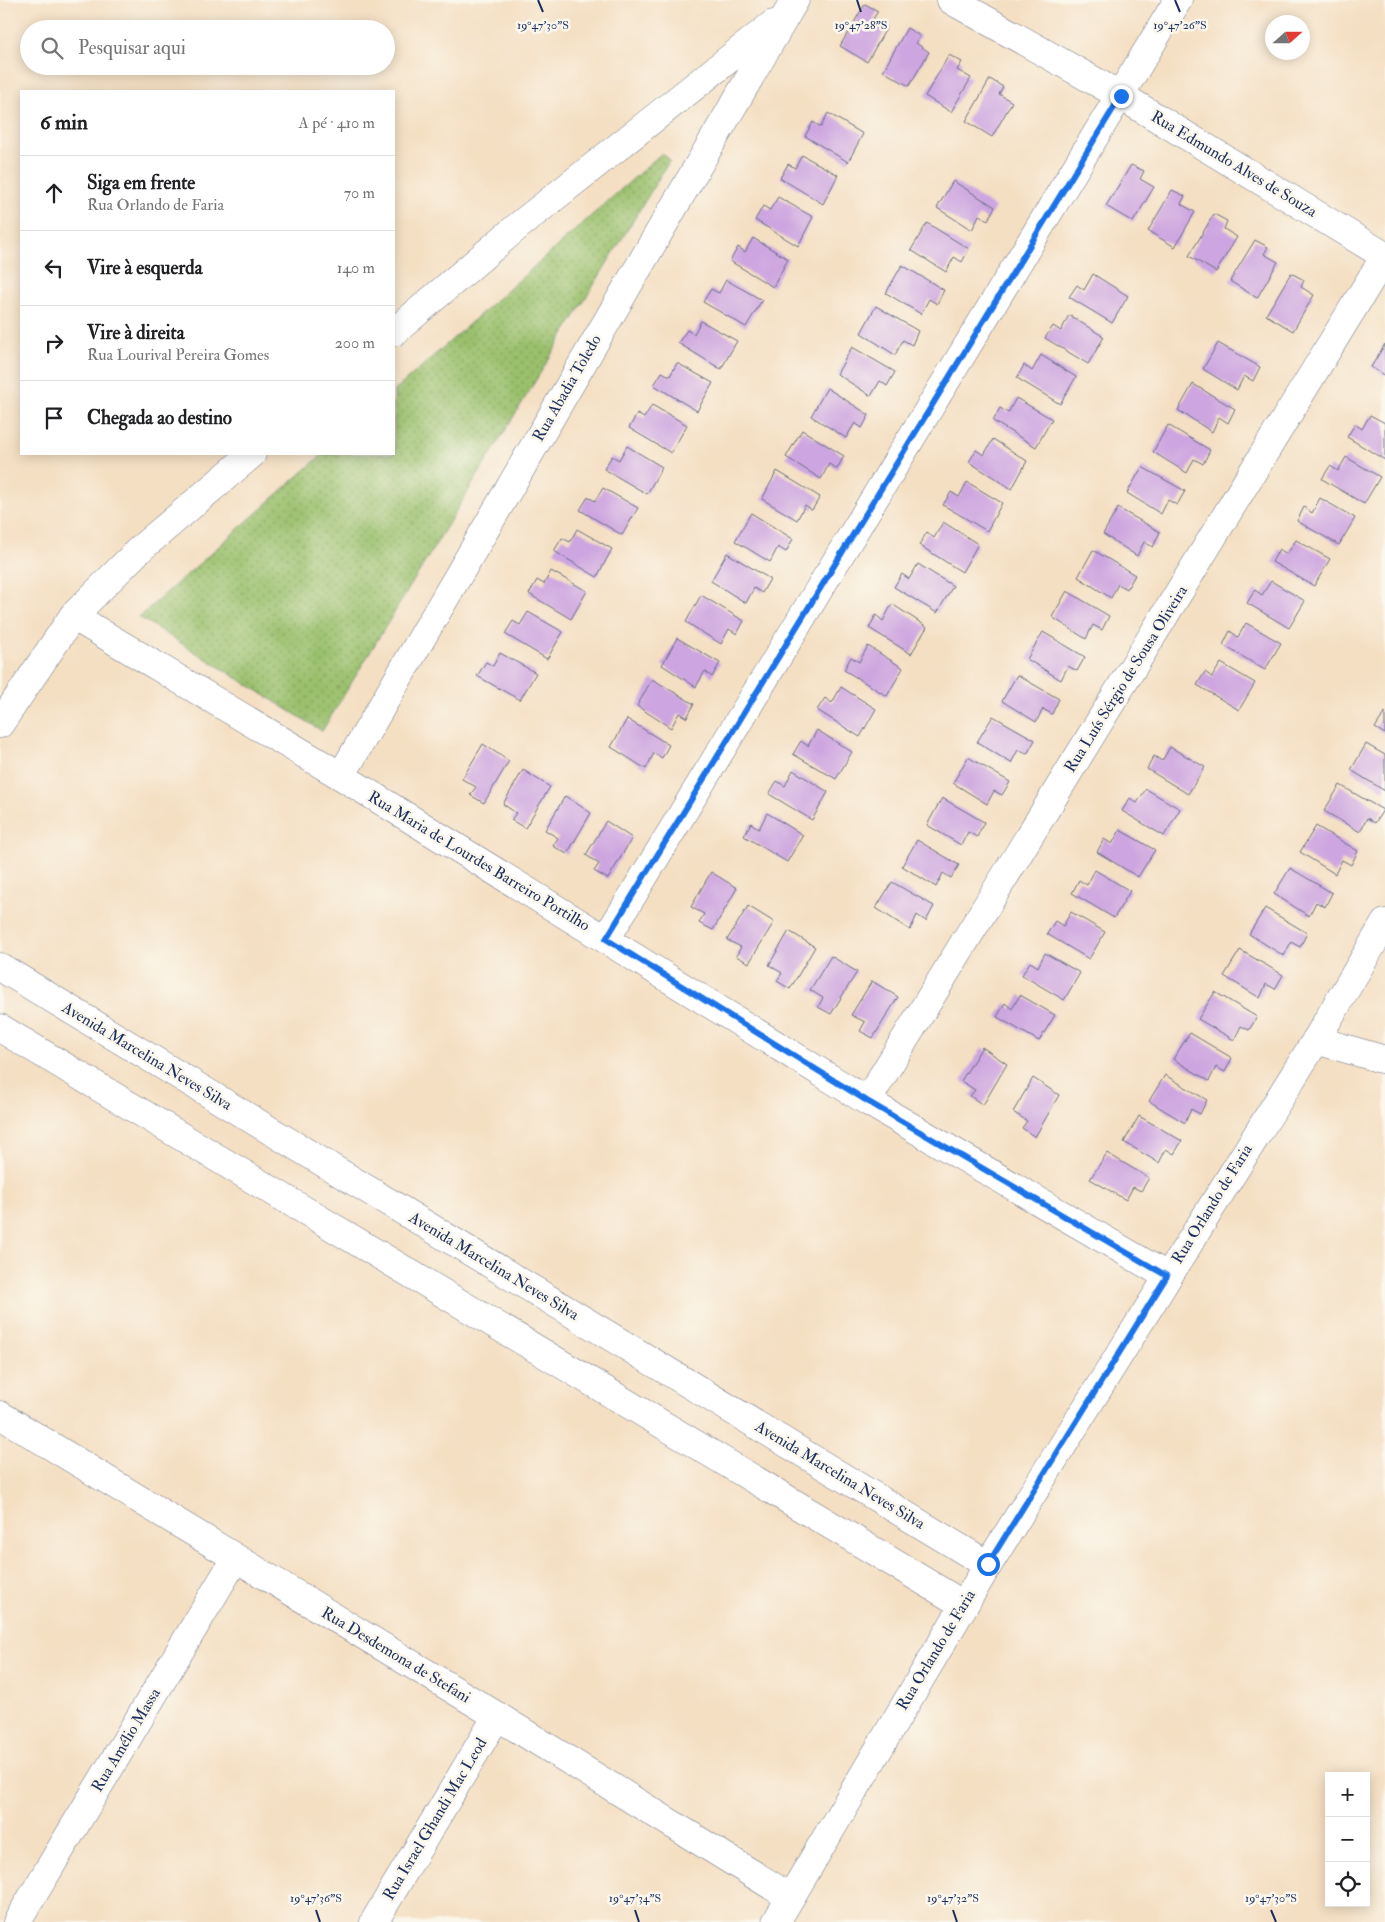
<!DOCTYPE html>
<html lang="pt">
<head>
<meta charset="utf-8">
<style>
	:root { --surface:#fff; --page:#f2f2f2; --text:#202124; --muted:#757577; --line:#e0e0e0 }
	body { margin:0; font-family:"IM FELL Double Pica",serif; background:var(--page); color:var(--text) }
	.controls { position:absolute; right:15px; bottom:15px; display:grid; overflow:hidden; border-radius:0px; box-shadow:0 2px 12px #0003 }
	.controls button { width:45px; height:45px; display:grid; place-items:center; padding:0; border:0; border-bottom:1px solid var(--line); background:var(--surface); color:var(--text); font:25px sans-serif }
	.compass { position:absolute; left:1265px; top:15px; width:45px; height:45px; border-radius:50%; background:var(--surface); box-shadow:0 2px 12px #0003; rotate:69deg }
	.stop { position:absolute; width:15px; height:15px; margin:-11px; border:4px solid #1a73e8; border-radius:50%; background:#fff }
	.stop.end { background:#1a73e8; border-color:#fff; box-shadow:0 1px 5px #0008 }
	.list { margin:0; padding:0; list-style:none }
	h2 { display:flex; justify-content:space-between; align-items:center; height:65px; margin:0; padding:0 20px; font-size:21px }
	h2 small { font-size:16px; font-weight:400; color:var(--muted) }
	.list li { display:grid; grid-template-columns:32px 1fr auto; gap:15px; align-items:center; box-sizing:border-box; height:75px; padding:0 20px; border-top:1px solid var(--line) }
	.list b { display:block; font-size:19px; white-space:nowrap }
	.list p { margin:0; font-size:16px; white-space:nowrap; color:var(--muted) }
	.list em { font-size:16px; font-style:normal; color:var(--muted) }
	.icon { flex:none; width:28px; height:28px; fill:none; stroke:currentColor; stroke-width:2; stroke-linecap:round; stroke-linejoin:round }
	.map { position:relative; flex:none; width:1385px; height:1922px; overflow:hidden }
	.search { position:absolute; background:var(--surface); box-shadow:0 2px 12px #0003; left:20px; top:20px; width:375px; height:55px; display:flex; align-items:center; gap:12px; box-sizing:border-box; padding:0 18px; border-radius:28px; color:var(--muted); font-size:19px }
	.panel { position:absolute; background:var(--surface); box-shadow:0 2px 12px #0003; left:20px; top:90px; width:375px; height:365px; border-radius:0px }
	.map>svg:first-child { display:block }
	.grass { fill:url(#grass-dots); stroke:#5a7865 }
	.building { fill:#cda5e0 }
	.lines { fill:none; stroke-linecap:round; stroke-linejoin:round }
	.minor-casing { stroke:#676d81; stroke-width:29 }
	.minor { stroke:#fff; stroke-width:28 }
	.route { stroke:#1a73e8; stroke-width:6 }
	.ticks { fill:none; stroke:#1b2f5e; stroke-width:2 }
	.labels { text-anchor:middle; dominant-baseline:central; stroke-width:5; stroke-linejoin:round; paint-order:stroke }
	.street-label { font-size:16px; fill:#1b2f5e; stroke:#fbf7ec }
	.ticks-label { font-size:12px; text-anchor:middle; fill:#1b2f5e; stroke:#fbf7ec; stroke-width:5; stroke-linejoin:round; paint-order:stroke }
</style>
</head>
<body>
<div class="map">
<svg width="1385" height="1922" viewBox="0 0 1385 1922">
	<defs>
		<pattern id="grass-dots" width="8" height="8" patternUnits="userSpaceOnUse" patternTransform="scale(1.25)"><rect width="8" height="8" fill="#9ac06c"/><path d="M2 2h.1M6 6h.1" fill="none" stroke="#7d9c5c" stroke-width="1.8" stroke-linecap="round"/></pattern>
	</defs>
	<rect width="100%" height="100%" fill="#fbf7ec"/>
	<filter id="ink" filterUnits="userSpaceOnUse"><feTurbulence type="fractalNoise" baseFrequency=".02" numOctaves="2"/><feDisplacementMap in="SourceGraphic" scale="10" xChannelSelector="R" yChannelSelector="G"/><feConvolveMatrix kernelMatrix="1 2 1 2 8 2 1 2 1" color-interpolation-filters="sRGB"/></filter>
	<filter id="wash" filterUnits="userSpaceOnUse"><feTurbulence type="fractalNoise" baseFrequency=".0096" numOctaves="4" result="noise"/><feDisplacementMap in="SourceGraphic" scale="20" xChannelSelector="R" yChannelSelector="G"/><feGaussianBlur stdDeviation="1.12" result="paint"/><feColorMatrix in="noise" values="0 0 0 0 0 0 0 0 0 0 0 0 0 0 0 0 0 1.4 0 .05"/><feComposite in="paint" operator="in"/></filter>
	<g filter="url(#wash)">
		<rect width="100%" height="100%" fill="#f4dfc3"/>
		<polygon class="grass" points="662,153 670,160 322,731 139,617 323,454 394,454 394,391"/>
		<g id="blocks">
			<g class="building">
				<polygon points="865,4 878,11 873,19 887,27 867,62 840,46"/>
				<polygon points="907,28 920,36 916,43 929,52 909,86 883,71"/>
				<polygon points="949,55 962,62 957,70 971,78 951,112 925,96"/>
				<polygon points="990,79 1003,87 999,94 1012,102 992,137 966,121"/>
				<polygon points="828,113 863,134 848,162 805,136 813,122 821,127"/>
				<polygon points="802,155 838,175 823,204 780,178 788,164 795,168"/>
				<polygon points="1131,165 1144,171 1140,179 1154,187 1133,222 1106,206"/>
				<polygon points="953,181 995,207 988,220 979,215 972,230 937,208"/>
				<polygon points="1172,190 1185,196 1181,204 1195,212 1175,247 1148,231"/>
				<polygon points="778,197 813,217 798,246 755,220 763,206 770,210"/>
				<polygon points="1214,214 1227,221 1224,229 1237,237 1216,272 1189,256"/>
				<polygon points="927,223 969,249 962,262 954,257 946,272 911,250"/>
				<polygon points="753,238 788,259 773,287 730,261 738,247 745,252"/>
				<polygon points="1255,240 1268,247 1264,254 1278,262 1257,298 1230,281"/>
				<polygon points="902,265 944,290 937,304 929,299 921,314 886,293"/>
				<polygon points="1291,273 1304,280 1301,287 1314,295 1293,331 1266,315"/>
				<polygon points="1093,274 1128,296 1112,323 1069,297 1077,285 1084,290"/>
				<polygon points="726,280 762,300 746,327 703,302 711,289 719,293"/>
				<polygon points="876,306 918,331 912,345 903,340 895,355 861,333"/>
				<polygon points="1069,315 1104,337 1088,364 1045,338 1053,326 1061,331"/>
				<polygon points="701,321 737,341 721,369 678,343 687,330 694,334"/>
				<polygon points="1218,343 1260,367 1253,381 1244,376 1237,390 1203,369"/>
				<polygon points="1385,344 1385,376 1371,367"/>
				<polygon points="852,347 895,372 887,386 880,381 871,396 837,374"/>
				<polygon points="1041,355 1076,377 1060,404 1017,378 1024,365 1032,371"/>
				<polygon points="677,363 713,383 697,411 654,385 662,372 670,376"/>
				<polygon points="1193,384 1235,409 1228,423 1219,417 1212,432 1178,410"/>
				<polygon points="827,388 869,415 862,428 855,423 846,438 811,416"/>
				<polygon points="1016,398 1052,419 1036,447 993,421 1000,408 1008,413"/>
				<polygon points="652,405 687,425 671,453 629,428 637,414 644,418"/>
				<polygon points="1370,415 1385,423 1385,460 1347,437 1355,424 1362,429"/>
				<polygon points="1168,425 1210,450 1203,464 1194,459 1187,473 1153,452"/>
				<polygon points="802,430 844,456 837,469 829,464 821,479 786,457"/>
				<polygon points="993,439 1027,461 1012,489 969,462 976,450 984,455"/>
				<polygon points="627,446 662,467 647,494 604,469 612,456 619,460"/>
				<polygon points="1346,457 1380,477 1364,504 1322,479 1330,466 1338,471"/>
				<polygon points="1142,467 1185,491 1177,505 1168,500 1161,514 1127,493"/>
				<polygon points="777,471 820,497 812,510 805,505 797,520 762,499"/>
				<polygon points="967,482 1002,503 987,531 943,505 951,492 959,497"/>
				<polygon points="603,488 638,508 622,535 580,510 588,497 595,501"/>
				<polygon points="1320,498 1355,518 1339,545 1297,521 1304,507 1312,513"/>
				<polygon points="1118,508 1160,532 1153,547 1144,542 1137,556 1103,534"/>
				<polygon points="751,513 793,539 786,552 778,547 770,562 735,541"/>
				<polygon points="943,522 978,544 962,572 919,545 927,532 934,538"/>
				<polygon points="577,529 612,549 597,577 554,551 562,538 570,542"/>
				<polygon points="1296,540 1330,559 1314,586 1272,562 1279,549 1287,554"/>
				<polygon points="1093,550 1135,575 1127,589 1118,584 1111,598 1078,577"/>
				<polygon points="727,553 770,579 762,593 754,588 746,603 711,581"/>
				<polygon points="918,564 953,586 937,613 894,587 902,574 909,579"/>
				<polygon points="551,571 587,591 571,619 529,594 537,580 544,584"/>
				<polygon points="1271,581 1305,601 1289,628 1247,603 1255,590 1262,595"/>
				<polygon points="1067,591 1109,616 1102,630 1093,625 1086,639 1052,617"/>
				<polygon points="701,595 744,621 737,634 729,629 721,644 686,622"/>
				<polygon points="892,604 927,627 911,654 869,628 876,615 883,621"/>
				<polygon points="528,612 563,632 547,659 505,634 513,621 520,625"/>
				<polygon points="1246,623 1281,643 1265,670 1223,645 1230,631 1238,637"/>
				<polygon points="1043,632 1085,657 1077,671 1068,666 1061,680 1027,659"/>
				<polygon points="677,638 720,663 712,677 705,671 696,687 662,665"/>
				<polygon points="868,646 903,668 887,696 844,670 851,657 859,662"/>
				<polygon points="500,653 536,673 520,700 477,676 486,662 493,666"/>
				<polygon points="1221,663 1255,683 1239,710 1197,685 1205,672 1212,677"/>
				<polygon points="1017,675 1059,699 1052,714 1043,709 1036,722 1002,701"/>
				<polygon points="652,679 694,704 687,718 679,713 671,728 637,706"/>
				<polygon points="841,687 876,709 860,737 817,710 825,698 832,703"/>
				<polygon points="1385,712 1385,734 1375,728"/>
				<polygon points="993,716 1035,740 1027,754 1018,750 1011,763 977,742"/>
				<polygon points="627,719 669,745 662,758 654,753 646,769 611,747"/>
				<polygon points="817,730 852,752 836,779 793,754 801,741 808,746"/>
				<polygon points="483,744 509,761 484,803 470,795 476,787 462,779"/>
				<polygon points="1366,744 1385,755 1385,791 1351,770"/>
				<polygon points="1170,747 1205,767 1188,794 1147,769 1154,756 1162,761"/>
				<polygon points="968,757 1010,782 1002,795 994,791 987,804 953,783"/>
				<polygon points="523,770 550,787 525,828 511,820 516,813 503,804"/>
				<polygon points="793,770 828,792 812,820 769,794 777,781 785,786"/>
				<polygon points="1340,785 1383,810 1375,823 1367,818 1360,832 1324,811"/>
				<polygon points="1146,789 1180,809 1164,836 1122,811 1130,798 1137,803"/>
				<polygon points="565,796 591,813 567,854 553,846 558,838 545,830"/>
				<polygon points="942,798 984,822 977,837 968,832 961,845 927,825"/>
				<polygon points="767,813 803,835 787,862 744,836 751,823 759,829"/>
				<polygon points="606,821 632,838 608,879 594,871 599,864 586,855"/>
				<polygon points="1316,826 1358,851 1351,865 1342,860 1335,874 1300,852"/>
				<polygon points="1120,830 1155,850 1138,877 1097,852 1104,839 1112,844"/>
				<polygon points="917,840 959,865 951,878 943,873 936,887 902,866"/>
				<polygon points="1290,868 1332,893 1325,907 1316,902 1309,916 1274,894"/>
				<polygon points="1095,870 1130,891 1114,918 1072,893 1079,880 1087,885"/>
				<polygon points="711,872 737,888 713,930 699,923 704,914 691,907"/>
				<polygon points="892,882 934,906 926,921 917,915 910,930 876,908"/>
				<polygon points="748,906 774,922 749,963 736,956 741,947 727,940"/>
				<polygon points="1265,908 1307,933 1300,947 1291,942 1284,956 1249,934"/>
				<polygon points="1071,912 1105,932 1089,959 1047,934 1055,921 1063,926"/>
				<polygon points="789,931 815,947 790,989 777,981 782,973 769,965"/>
				<polygon points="1240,950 1283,975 1275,989 1266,984 1260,998 1224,976"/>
				<polygon points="1045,953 1080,973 1064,1000 1022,975 1030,962 1038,967"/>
				<polygon points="831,956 857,972 831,1014 818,1007 823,998 810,990"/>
				<polygon points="872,981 898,997 873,1038 860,1031 865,1022 851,1015"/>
				<polygon points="1215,992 1257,1017 1249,1030 1241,1026 1234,1040 1198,1019"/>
				<polygon points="1020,995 1055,1015 1039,1041 997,1017 1005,1003 1012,1009"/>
				<polygon points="1190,1033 1232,1058 1225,1072 1216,1067 1209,1081 1173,1059"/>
				<polygon points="982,1047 1007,1064 983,1105 970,1096 975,1090 961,1081"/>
				<polygon points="1165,1075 1207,1100 1200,1114 1191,1109 1185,1123 1149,1101"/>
				<polygon points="1033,1078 1059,1095 1035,1137 1022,1128 1027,1121 1013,1112"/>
				<polygon points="1139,1116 1182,1141 1174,1154 1166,1149 1159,1163 1124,1142"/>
				<polygon points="1107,1153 1149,1178 1141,1191 1133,1187 1126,1200 1090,1179"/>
			</g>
		</g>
	</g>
	<g filter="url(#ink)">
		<use href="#blocks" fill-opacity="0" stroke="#676d81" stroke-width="1"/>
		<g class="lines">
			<g class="minor-casing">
				<g id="minor">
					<polyline points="951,0 1121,96 1385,256"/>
					<polyline points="394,332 517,227 773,24"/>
					<polyline points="73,616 341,776 867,1101 1167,1276"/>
					<polyline points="0,724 73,616 139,550 252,454"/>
					<polyline points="341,776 795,0"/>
					<polyline points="606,939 1178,0"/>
					<polyline points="0,967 988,1565"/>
					<polyline points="0,1028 964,1605"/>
					<polyline points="1316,1040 1385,1060"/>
					<polyline points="867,1101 1385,256"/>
					<polyline points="0,1415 497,1716 790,1897"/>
					<polyline points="17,1922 235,1559"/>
					<polyline points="374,1922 497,1716"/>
					<polyline points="776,1922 988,1565 1316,1040 1385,923"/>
				</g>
			</g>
			<use href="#minor" class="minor"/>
		</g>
	</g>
	<g class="lines" filter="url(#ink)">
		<polyline class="route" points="988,1564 1167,1276 867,1101 606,939 1121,96"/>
	</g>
	<path class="ticks" d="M538,0L543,12M857,0L861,12M1175,0L1180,12M316,1910L320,1922M635,1910L639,1922M953,1910L957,1922M1271,1910L1276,1922"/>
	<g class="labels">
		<g class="street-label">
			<text transform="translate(1234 164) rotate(31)">Rua Edmundo Alves de Souza</text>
			<text transform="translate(567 388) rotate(-60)">Rua Abadia Toledo</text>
			<text transform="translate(1126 679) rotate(-58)">Rua Luís Sérgio de Sousa Oliveira</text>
			<text transform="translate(479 861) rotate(31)">Rua Maria de Lourdes Barreiro Portilho</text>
			<text transform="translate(147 1056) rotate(31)">Avenida Marcelina Neves Silva</text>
			<text transform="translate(1212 1204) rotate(-58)">Rua Orlando de Faria</text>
			<text transform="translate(494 1266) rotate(31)">Avenida Marcelina Neves Silva</text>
			<text transform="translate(840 1475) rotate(31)">Avenida Marcelina Neves Silva</text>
			<text transform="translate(936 1650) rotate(-59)">Rua Orlando de Faria</text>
			<text transform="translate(396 1655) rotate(31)">Rua Desdemona de Stefani</text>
			<text transform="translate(126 1740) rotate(-59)">Rua Amélio Massa</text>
			<text transform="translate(435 1819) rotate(-59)">Rua Israel Ghandi Mac Leod</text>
		</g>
	</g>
	<g class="ticks-label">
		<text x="861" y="29">19°47'28"S</text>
		<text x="543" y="29">19°47'30"S</text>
		<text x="1180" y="29">19°47'26"S</text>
		<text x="316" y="1902">19°47'36"S</text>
		<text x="635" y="1902">19°47'34"S</text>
		<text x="953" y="1902">19°47'32"S</text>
		<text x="1271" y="1902">19°47'30"S</text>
	</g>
</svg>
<div class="controls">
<button>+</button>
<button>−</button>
<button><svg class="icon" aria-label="locate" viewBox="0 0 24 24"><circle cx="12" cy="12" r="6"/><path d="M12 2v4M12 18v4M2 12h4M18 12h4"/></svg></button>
</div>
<svg class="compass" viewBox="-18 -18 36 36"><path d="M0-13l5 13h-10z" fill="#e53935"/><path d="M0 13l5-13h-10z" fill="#757577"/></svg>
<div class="stop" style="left:988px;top:1564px"></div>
<div class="stop end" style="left:1121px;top:96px"></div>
<div class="search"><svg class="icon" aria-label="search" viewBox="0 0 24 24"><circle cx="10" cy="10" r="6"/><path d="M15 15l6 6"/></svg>Pesquisar aqui</div>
<section class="panel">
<h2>6 min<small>A pé · 410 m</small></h2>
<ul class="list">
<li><svg class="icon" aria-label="ahead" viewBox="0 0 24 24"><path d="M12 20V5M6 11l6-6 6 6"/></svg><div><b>Siga em frente</b><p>Rua Orlando de Faria</p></div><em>70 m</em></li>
<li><svg class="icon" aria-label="left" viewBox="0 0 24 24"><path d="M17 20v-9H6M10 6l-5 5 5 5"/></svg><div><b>Vire à esquerda</b></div><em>140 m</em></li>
<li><svg class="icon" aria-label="right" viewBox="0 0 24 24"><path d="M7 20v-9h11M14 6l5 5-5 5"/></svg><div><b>Vire à direita</b><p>Rua Lourival Pereira Gomes</p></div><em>200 m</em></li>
<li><svg class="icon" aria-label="arrive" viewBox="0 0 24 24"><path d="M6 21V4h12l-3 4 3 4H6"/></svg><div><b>Chegada ao destino</b></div></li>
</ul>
</section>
</div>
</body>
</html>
